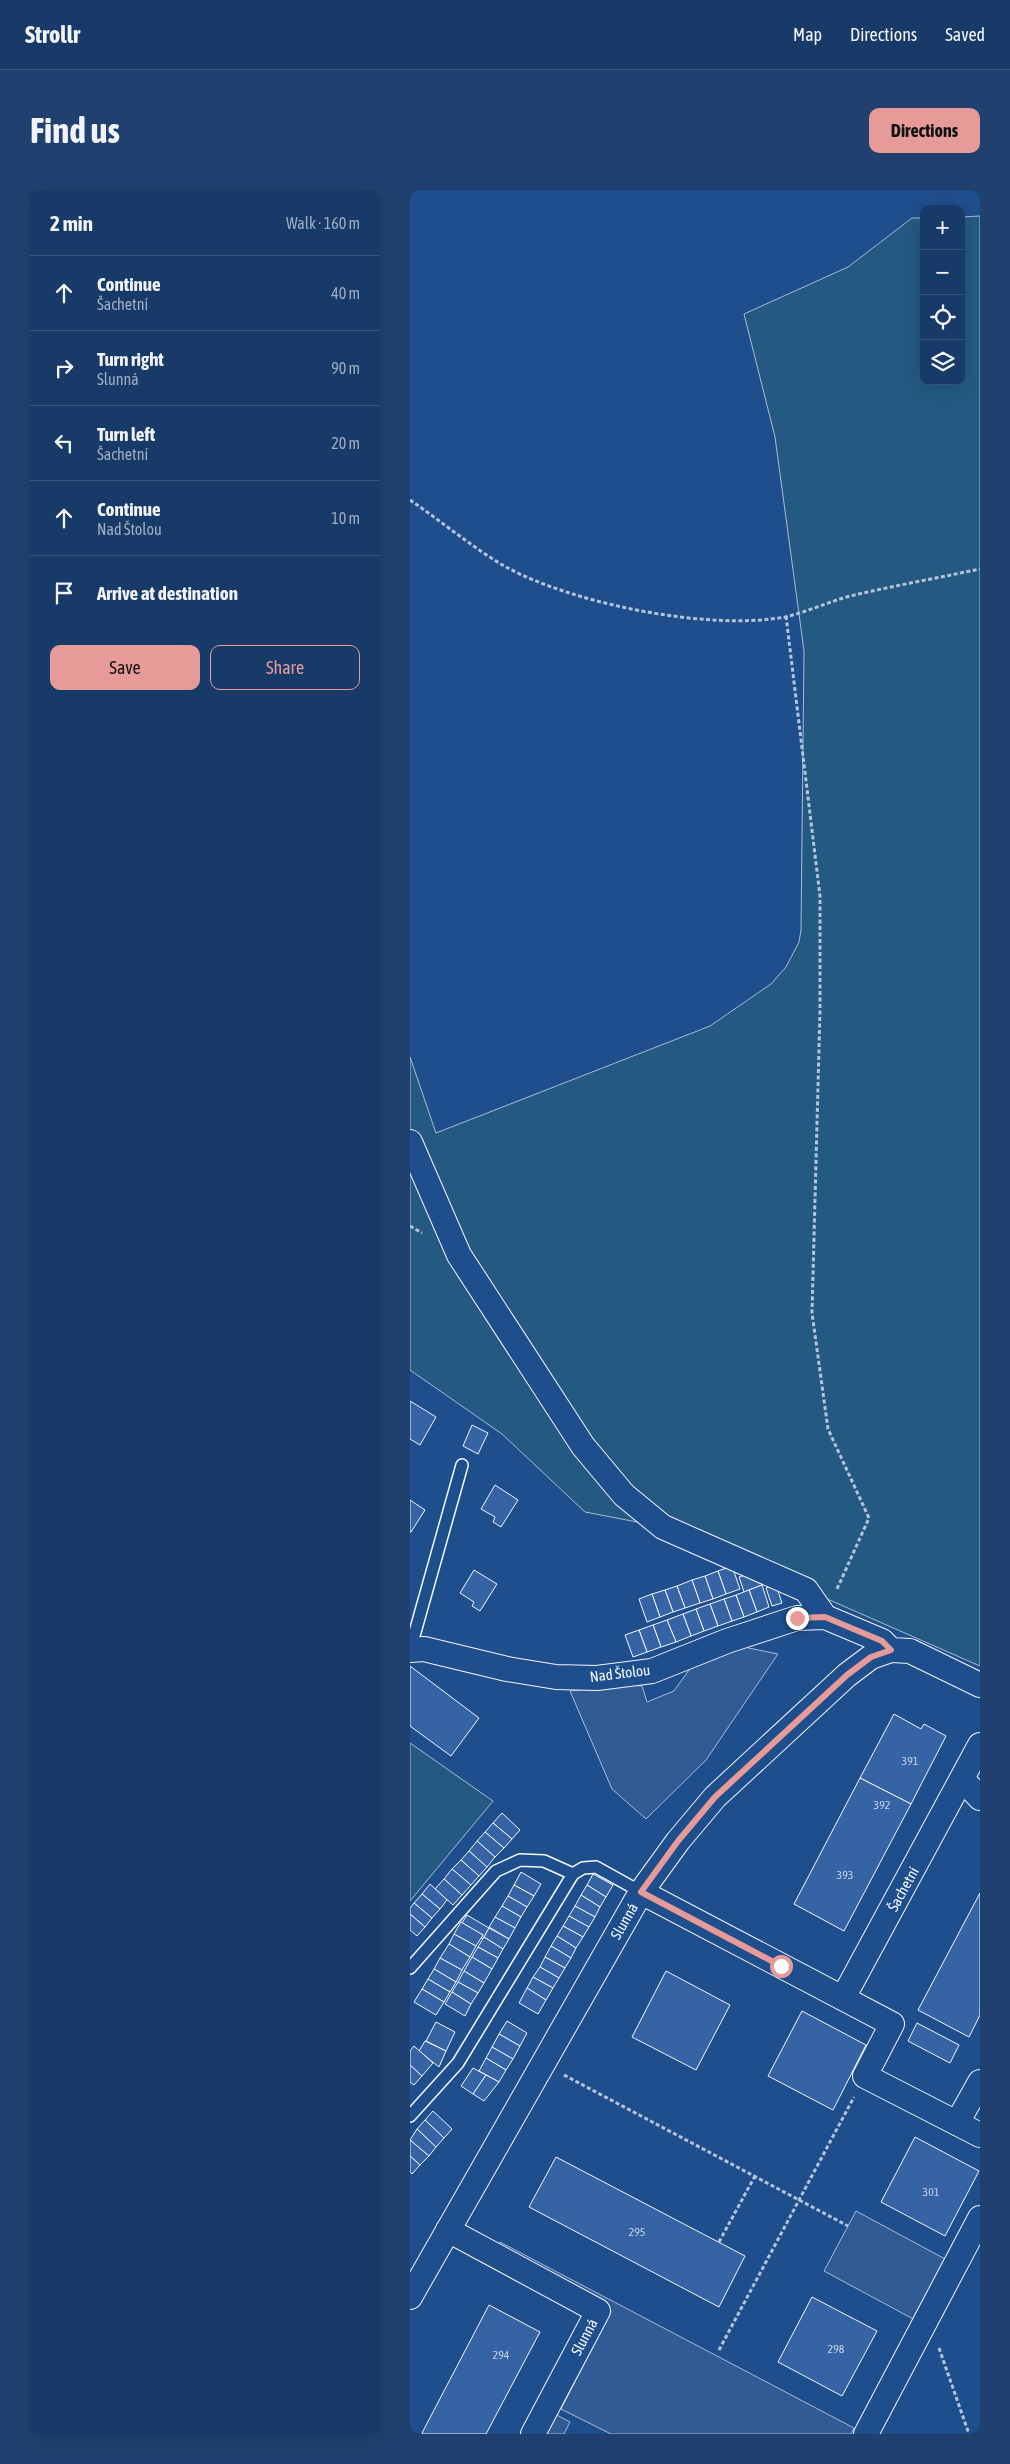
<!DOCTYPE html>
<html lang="en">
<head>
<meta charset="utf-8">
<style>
	:root { --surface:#173a69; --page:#20416f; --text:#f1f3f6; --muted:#9eadc0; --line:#36547d; --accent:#e69b98 }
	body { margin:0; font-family:"Asap Condensed",sans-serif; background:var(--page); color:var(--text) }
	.controls { position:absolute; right:15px; top:15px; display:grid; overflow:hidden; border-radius:10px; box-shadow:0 5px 20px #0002 }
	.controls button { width:45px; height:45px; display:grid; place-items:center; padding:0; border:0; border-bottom:1px solid var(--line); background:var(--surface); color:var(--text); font:25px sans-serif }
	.stop { position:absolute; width:15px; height:15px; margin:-11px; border:4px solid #e69b98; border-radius:50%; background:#fff }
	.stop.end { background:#e69b98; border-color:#fff; box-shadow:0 1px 5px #0008 }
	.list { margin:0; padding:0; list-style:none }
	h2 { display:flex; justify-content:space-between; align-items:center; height:65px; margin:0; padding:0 20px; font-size:21px }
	h2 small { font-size:16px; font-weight:400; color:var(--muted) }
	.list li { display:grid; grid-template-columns:32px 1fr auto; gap:15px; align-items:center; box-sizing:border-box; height:75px; padding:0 20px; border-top:1px solid var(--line) }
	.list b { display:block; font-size:19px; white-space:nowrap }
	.list p { margin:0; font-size:16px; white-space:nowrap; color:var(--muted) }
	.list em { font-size:16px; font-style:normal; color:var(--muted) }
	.actions { display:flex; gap:10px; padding:15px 20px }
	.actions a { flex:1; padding:11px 0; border:1px solid var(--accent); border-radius:10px; text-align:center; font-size:18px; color:var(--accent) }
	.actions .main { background:var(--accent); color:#111 }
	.icon { flex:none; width:28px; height:28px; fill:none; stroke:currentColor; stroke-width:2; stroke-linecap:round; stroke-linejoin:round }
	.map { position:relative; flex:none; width:570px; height:2244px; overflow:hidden; border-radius:10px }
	header { display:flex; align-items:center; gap:30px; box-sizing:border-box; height:70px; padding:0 25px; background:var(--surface); border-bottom:1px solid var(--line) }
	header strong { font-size:24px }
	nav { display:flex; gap:28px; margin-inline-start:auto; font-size:18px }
	.intro { display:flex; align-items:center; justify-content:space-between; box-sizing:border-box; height:120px; padding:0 30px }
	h1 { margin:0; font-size:35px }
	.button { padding:12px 22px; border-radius:10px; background:var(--accent); color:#111; font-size:18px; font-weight:700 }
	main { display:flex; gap:30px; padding:0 30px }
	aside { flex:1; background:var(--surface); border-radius:10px; box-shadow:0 5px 20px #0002 }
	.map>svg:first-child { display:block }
	.green { fill:#245a82; stroke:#a8bbd7 }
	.parking { fill:#305b95; stroke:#a8bbd7 }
	.building { fill:#3563a3; stroke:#f2f6ff }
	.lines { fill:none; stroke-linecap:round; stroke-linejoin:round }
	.lane-casing { stroke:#f2f6ff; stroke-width:14 }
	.street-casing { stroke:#f2f6ff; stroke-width:26 }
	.path { stroke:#b3c4dc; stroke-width:3; stroke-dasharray:4 2.5; stroke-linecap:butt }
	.lane { stroke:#1f4e8c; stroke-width:11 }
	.street { stroke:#1f4e8c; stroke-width:24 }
	.route { stroke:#e69b98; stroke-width:6 }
	.labels { text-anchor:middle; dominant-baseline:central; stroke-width:4; stroke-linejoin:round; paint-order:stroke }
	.number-label { font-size:12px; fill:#c3d1e8 }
	.street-label { font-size:15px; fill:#f2f6ff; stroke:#1f4e8c }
</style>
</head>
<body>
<header>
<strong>Strollr</strong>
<nav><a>Map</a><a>Directions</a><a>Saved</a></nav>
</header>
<div class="intro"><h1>Find us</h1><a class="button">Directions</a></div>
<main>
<aside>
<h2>2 min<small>Walk · 160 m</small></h2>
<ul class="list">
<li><svg class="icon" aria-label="ahead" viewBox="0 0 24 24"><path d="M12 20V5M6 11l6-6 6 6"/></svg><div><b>Continue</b><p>Šachetní</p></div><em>40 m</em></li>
<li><svg class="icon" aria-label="right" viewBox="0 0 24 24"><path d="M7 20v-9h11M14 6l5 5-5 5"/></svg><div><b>Turn right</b><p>Slunná</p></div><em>90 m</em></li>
<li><svg class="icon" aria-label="left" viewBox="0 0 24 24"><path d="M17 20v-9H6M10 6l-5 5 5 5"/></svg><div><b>Turn left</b><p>Šachetní</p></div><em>20 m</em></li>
<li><svg class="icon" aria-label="ahead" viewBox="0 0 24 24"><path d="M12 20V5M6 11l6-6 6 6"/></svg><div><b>Continue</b><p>Nad Štolou</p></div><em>10 m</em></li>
<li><svg class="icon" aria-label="arrive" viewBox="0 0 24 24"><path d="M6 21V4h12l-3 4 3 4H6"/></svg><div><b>Arrive at destination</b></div></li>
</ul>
<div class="actions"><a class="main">Save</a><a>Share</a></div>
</aside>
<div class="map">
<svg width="570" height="2244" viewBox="0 0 570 2244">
	<rect width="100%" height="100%" fill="#1f4e8c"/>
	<g class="green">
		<polygon points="570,26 570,1476 253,1337 175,1322 92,1244 0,1180 0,867 26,943 300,836 361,794 376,777 389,752 391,740 394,461 365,247 334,124 438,77 502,28 514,28 514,191 551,191 551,27"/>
		<polygon points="0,1553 83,1611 0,1711"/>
	</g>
	<g class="parking">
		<polygon points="329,1456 368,1464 296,1570 236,1629 202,1599 160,1501 219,1495 232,1496 237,1512 264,1501 284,1473"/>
		<polygon points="446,2021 537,2070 505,2130 414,2081"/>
		<polygon points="90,2052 444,2238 441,2244 201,2244 151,2219 201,2121 85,2060"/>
		<polygon points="145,2224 160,2232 154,2244 134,2244"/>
	</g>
	<g class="building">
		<polygon points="0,1211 26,1227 10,1255 0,1249"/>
		<polygon points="62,1235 78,1243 68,1264 53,1256"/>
		<polygon points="85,1295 108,1310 91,1337 83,1332 85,1327 71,1319"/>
		<polygon points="0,1310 15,1320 1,1342 0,1342"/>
		<polygon points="322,1376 330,1399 316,1404 308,1381"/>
		<polygon points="64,1380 87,1394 70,1421 62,1416 64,1412 50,1403"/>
		<polygon points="308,1381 316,1404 303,1409 295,1386"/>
		<polygon points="347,1381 352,1395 334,1402 329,1387"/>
		<polygon points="295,1386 303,1409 290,1413 282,1390"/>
		<polygon points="282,1390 290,1413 275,1418 267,1396"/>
		<polygon points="352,1395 359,1417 347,1422 339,1400"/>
		<polygon points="366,1395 372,1413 362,1416 356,1398"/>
		<polygon points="267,1396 275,1418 263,1422 255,1400"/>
		<polygon points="255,1400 263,1422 250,1427 242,1404"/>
		<polygon points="339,1400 347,1422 334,1427 326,1405"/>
		<polygon points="242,1404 250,1427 237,1432 229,1409"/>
		<polygon points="326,1405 334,1427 322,1431 314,1409"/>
		<polygon points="314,1409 322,1431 308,1436 300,1414"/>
		<polygon points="300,1414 308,1436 294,1441 286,1419"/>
		<polygon points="286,1419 294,1441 281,1446 273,1424"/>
		<polygon points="273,1424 281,1446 266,1452 257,1430"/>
		<polygon points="257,1430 266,1452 251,1457 243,1435"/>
		<polygon points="243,1435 251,1457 237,1462 229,1440"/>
		<polygon points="229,1440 237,1462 223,1467 215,1445"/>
		<polygon points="0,1476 69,1528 41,1566 0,1536"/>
		<polygon points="484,1524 511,1539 514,1534 536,1546 501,1614 450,1588"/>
		<polygon points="450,1588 501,1614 434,1741 384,1714"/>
		<polygon points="92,1623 110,1640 102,1649 83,1633"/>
		<polygon points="83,1633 102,1649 94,1658 75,1642"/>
		<polygon points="75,1642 94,1658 85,1667 67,1651"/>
		<polygon points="67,1651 85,1667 77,1677 59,1661"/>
		<polygon points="59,1661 77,1677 69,1686 51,1670"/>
		<polygon points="51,1670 69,1686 61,1695 42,1679"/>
		<polygon points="42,1679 61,1695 52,1705 34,1689"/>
		<polygon points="111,1682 131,1694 124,1706 104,1695"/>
		<polygon points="183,1684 203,1695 196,1707 177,1695"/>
		<polygon points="34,1689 52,1705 43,1715 25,1699"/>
		<polygon points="20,1694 37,1710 30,1719 12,1704"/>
		<polygon points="104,1695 124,1706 117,1717 98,1706"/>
		<polygon points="177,1695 196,1707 190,1717 171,1705"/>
		<polygon points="570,1703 570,1825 559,1847 508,1820"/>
		<polygon points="12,1704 30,1719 22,1728 4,1713"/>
		<polygon points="171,1705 190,1717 185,1727 165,1716"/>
		<polygon points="98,1706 117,1717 111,1727 92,1716"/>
		<polygon points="4,1713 22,1728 15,1737 0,1724 0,1718"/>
		<polygon points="92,1716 111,1727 105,1738 85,1727"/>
		<polygon points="165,1716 185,1727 179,1737 159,1726"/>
		<polygon points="0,1724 15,1737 7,1746 0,1740"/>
		<polygon points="57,1725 79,1738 73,1749 71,1748 73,1745 52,1733"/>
		<polygon points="159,1726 179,1737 173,1747 153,1736"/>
		<polygon points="85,1727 105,1738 99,1749 79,1737"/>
		<polygon points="51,1732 73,1745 66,1756 44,1744"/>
		<polygon points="153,1736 173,1747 166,1758 147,1746"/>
		<polygon points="79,1738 99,1749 93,1759 74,1747"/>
		<polygon points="44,1744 66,1756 60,1767 39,1754"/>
		<polygon points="147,1746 166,1758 161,1768 141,1756"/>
		<polygon points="74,1747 93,1759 88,1768 68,1757"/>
		<polygon points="39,1754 60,1767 52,1780 30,1768"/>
		<polygon points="141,1756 161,1768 155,1778 135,1767"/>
		<polygon points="68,1757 88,1768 82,1779 62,1767"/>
		<polygon points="62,1767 82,1779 74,1793 54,1781"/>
		<polygon points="135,1767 155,1778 149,1788 130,1777"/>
		<polygon points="30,1768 52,1780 46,1792 24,1779"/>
		<polygon points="130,1777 149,1788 143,1798 123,1787"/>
		<polygon points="24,1779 46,1792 40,1802 18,1789"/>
		<polygon points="54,1781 74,1793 68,1803 48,1792"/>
		<polygon points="256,1781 320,1815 286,1880 222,1847"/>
		<polygon points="123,1787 143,1798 136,1810 117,1798"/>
		<polygon points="18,1789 40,1802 34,1812 12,1799"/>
		<polygon points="48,1792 68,1803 61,1814 42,1802"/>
		<polygon points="117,1798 136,1810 128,1824 109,1813"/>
		<polygon points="12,1799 34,1812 26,1825 4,1812"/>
		<polygon points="42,1802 61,1814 55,1826 35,1814"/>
		<polygon points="392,1821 456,1855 423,1920 358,1886"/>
		<polygon points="97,1831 117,1843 110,1856 89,1844"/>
		<polygon points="26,1832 45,1842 36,1861 16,1851"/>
		<polygon points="507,1833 549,1855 540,1873 498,1851"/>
		<polygon points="89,1844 110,1856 103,1869 82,1857"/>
		<polygon points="15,1851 36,1861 29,1877 9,1861"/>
		<polygon points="4,1856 23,1873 12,1886 0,1875 0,1861"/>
		<polygon points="82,1857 103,1869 96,1880 76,1868"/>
		<polygon points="76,1868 96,1880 89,1892 69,1881"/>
		<polygon points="0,1875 12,1886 4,1895 0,1892"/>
		<polygon points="63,1878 76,1885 63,1904 51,1896"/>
		<polygon points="76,1885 89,1892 74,1911 63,1904"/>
		<polygon points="23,1921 42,1939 34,1948 15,1930"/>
		<polygon points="15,1930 34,1948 26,1957 7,1939"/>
		<polygon points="7,1939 26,1957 19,1966 0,1950"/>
		<polygon points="505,1947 569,1981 535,2046 471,2012"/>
		<polygon points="0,1950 19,1966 10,1975 0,1966"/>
		<polygon points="0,1966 10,1975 2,1984 0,1982"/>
		<polygon points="146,1967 335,2066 309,2117 119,2017"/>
		<polygon points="402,2107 467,2141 432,2206 368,2172"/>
		<polygon points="79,2115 130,2142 76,2244 14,2244 12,2243"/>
	</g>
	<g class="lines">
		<g class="lane-casing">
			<g id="lane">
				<polyline points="0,1460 52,1275"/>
				<polyline points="0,1778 86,1681 110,1670 134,1671 163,1684"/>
				<polyline points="0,1926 48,1873 163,1684 173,1678 186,1677 231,1702"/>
			</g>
		</g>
		<g class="street-casing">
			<g id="street">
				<polyline points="0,952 49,1065 173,1256 214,1305 253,1337 396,1400 415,1427"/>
				<polyline points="0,1460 14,1459 97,1479 146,1487 187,1488 242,1481 317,1451 387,1428 415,1427 472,1451 481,1460 500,1461 570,1495"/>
				<polyline points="552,1589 570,1608"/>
				<polyline points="231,1702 482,1834 455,1886 570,1945"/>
				<polyline points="433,1808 570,1555"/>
				<polyline points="547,1933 570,1892"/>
				<polyline points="38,2040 188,2121 123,2244"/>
				<polyline points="0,2107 231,1702 268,1651 305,1607 437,1485 461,1467 481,1460"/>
				<polyline points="456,2244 570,2028"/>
			</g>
		</g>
		<g class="path">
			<path d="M0,310C31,331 63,358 96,377C164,414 299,441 375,427C397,422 418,412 440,406C483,396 527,388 570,379"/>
			<polyline points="376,426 410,706 410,820 402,1123 418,1239 459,1328 427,1399"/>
			<polyline points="0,1036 12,1043"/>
			<polyline points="154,1885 438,2036"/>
			<polyline points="309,2052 345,1986"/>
			<polyline points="529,2158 559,2244"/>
			<polyline points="309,2160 444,1907"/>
		</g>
		<use href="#lane" class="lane"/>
		<use href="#street" class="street"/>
	</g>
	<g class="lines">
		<polyline class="route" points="371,1776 231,1702 268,1651 305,1607 437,1485 461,1467 481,1460 472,1451 415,1427 387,1428"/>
	</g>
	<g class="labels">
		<g class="number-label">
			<text x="500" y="1571">391</text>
			<text x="472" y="1615">392</text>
			<text x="435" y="1685">393</text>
			<text x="521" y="2002">301</text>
			<text x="227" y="2042">295</text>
			<text x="426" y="2159">298</text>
			<text x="91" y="2165">294</text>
		</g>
		<g class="street-label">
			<text transform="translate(210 1483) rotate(-7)">Nad Štolou</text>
			<text transform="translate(493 1699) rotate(-61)">Šachetní</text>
			<text transform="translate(214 1731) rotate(-60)">Slunná</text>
			<text transform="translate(174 2147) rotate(-62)">Slunná</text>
		</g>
	</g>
</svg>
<div class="controls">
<button>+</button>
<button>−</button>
<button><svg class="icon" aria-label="locate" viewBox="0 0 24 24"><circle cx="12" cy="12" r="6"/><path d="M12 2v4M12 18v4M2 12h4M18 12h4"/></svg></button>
<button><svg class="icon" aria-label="layers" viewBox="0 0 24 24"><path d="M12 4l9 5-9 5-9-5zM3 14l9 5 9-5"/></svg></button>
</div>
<div class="stop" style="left:371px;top:1776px"></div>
<div class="stop end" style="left:387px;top:1428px"></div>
</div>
</main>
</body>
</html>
